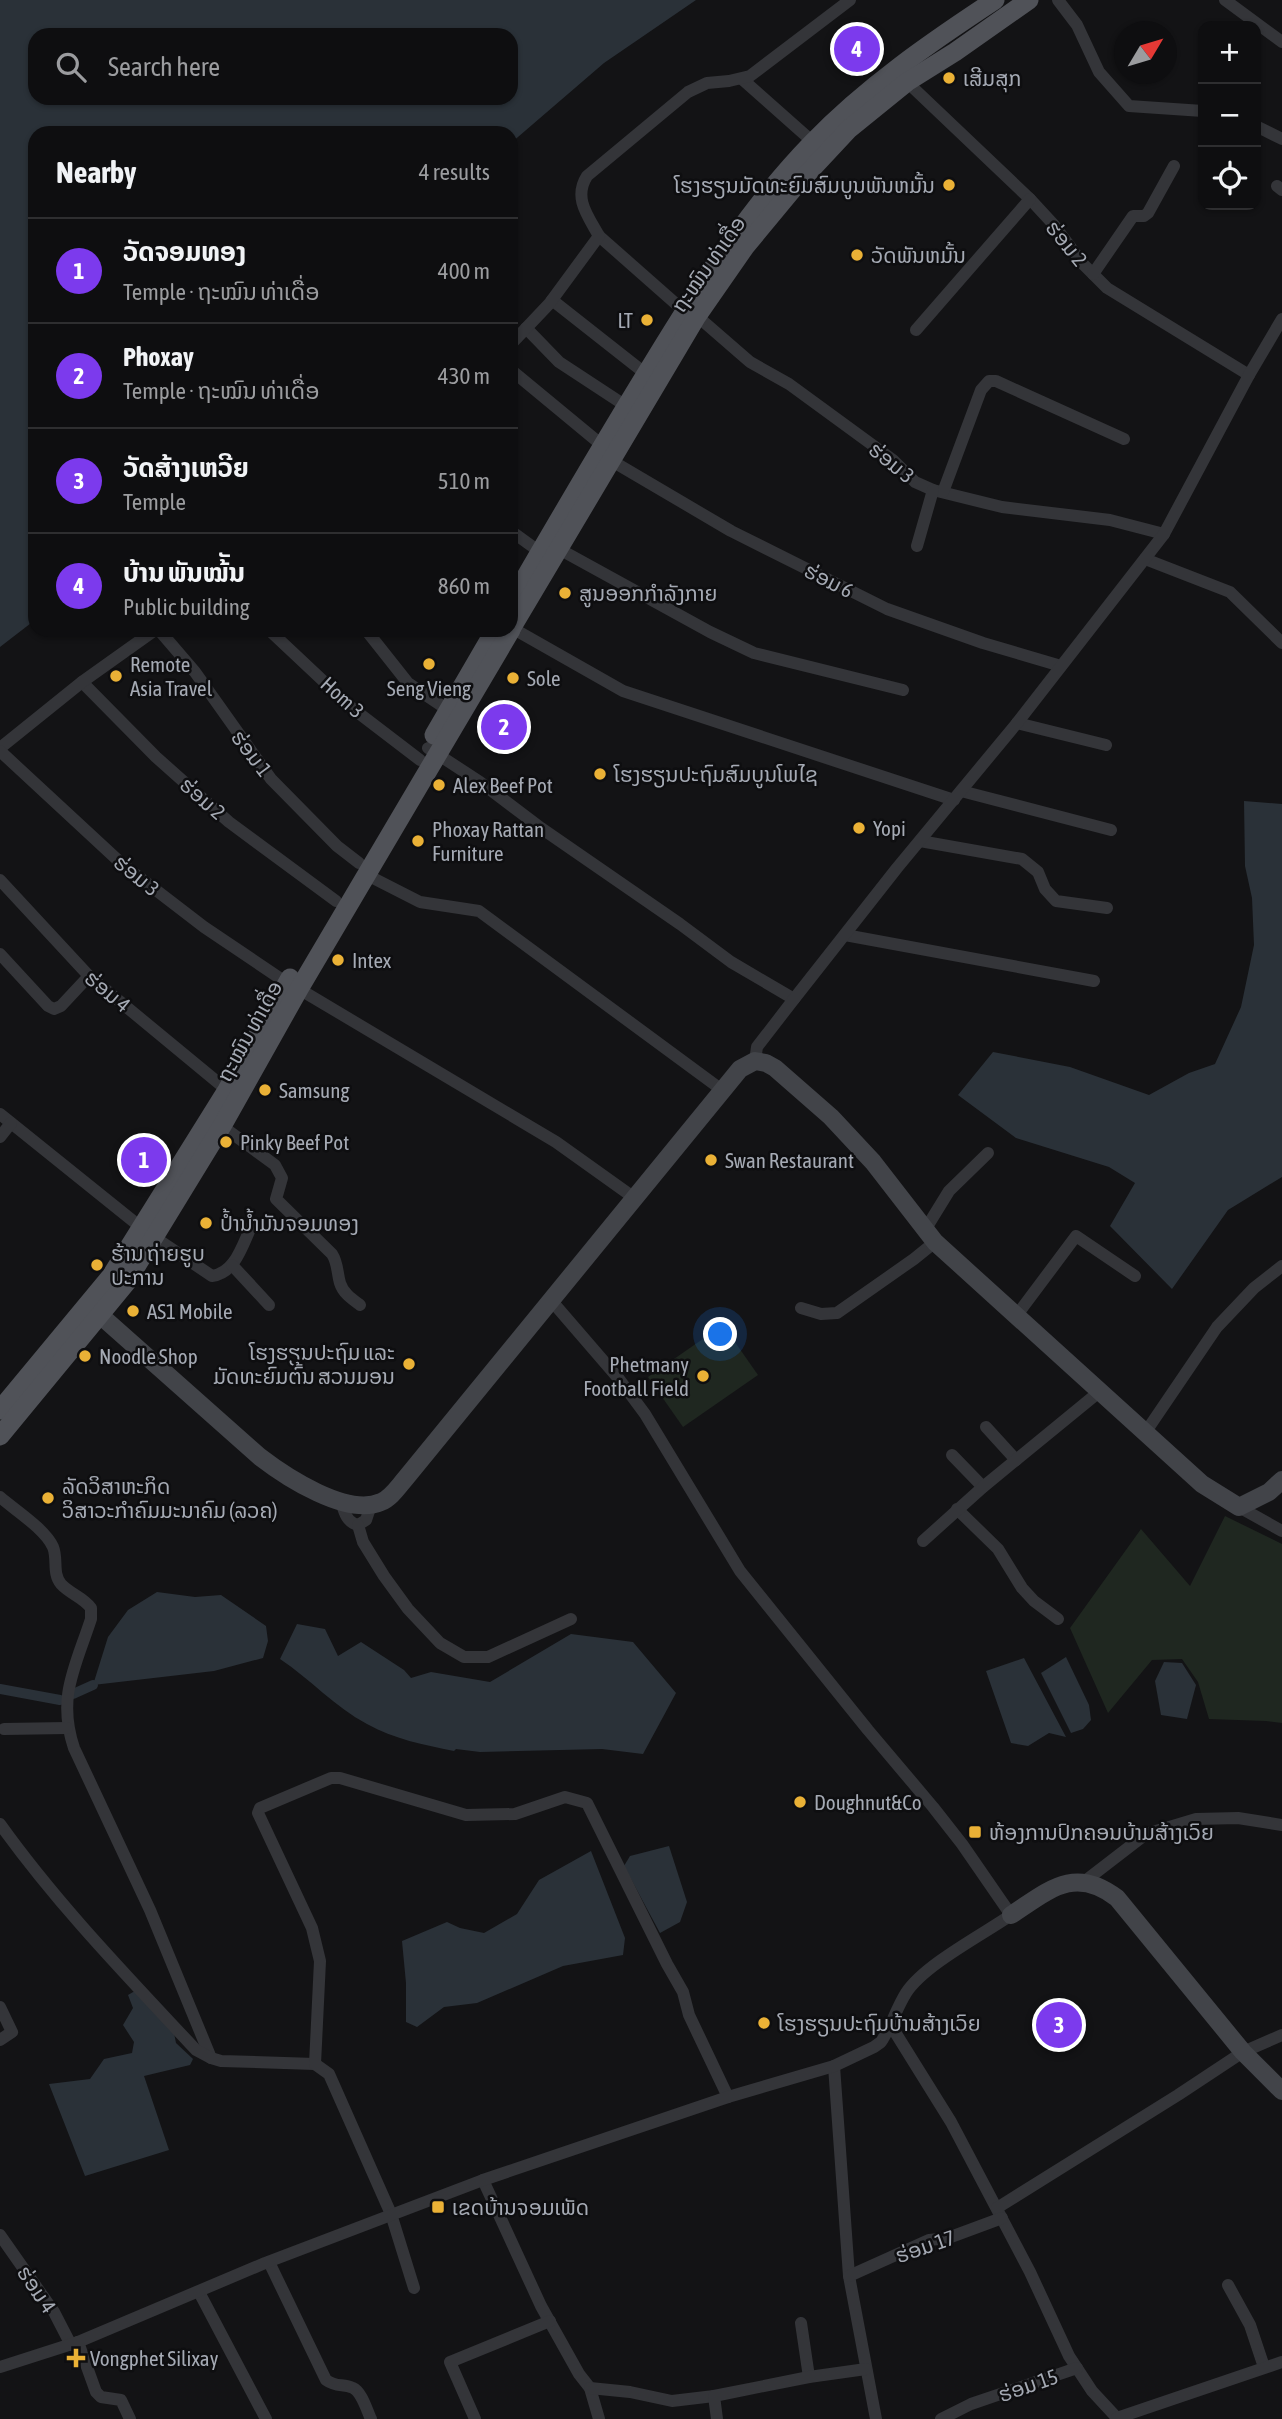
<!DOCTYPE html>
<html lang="en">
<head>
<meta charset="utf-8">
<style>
	:root { --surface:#0e0e10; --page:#1c1c1e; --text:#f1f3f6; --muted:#9b9c9f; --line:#2e2e30; --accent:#7c3aed }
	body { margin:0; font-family:"Asap Condensed","Noto Sans Lao",sans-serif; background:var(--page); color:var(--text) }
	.controls { position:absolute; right:21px; top:21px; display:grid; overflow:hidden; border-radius:14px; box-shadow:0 2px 5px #0004 }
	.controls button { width:63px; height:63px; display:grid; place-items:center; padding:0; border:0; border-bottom:2px solid var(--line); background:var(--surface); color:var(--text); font:35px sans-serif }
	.compass { position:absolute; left:1114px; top:21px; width:63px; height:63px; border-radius:50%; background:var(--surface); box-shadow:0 2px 5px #0004; rotate:52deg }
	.you { position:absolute; left:721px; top:1335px; width:24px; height:24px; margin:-18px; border:5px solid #fff; border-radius:50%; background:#1a73e8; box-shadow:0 0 0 10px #1a73e833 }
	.badge { display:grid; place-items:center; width:46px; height:46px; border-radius:50%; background:var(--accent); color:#fff; font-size:23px; font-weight:700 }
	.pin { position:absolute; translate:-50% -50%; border:4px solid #fff; box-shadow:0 2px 7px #0006 }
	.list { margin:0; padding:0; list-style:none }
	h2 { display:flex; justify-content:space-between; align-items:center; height:91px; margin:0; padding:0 28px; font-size:30px }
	h2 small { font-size:23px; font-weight:400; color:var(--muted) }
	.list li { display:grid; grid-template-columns:46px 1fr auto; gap:21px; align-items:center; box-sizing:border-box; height:105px; padding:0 28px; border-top:2px solid var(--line) }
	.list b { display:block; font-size:26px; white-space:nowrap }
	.list p { margin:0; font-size:23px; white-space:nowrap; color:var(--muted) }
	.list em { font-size:23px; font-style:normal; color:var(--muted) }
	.icon { flex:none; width:38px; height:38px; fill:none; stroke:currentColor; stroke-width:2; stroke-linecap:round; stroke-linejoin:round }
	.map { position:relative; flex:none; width:1282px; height:2419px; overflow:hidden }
	.search { position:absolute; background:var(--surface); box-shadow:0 2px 5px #0004; left:28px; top:28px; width:490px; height:77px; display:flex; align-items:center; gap:18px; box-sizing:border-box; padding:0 24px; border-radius:21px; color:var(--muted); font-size:26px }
	.panel { position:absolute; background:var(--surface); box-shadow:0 2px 5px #0004; left:28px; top:126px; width:490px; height:511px; border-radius:21px }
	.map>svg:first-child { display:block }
	.green { fill:#1f2720 }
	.water { fill:#2a3138; fill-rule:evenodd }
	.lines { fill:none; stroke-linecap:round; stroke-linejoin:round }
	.canal { stroke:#2a3138; stroke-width:10 }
	.street { stroke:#343539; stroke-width:12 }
	.secondary { stroke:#424449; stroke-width:18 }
	.primary { stroke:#505258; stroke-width:19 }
	.poi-dot { fill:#eab136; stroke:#0e0e10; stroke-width:2.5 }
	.labels { text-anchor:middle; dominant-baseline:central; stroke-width:5; stroke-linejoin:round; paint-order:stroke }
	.poi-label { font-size:21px; fill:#a5aab4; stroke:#0e0e10; text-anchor:start }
	.street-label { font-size:21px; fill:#a5aab4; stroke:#0e0e10 }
</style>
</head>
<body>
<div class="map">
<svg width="1282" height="2419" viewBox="0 0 1282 2419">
	<rect width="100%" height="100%" fill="#131315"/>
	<g class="green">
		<polygon points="723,1325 758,1375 683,1427 648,1377"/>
		<polygon points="1225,1516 1282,1544 1282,1723 1266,1721 1209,1719 1198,1682 1182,1659 1152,1660 1108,1713 1070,1628 1141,1529 1190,1586"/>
	</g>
	<g class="water">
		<path d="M0,0H696L604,63L511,143V133H35V620L0,647ZM35,35H511V98H35Z"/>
		<polygon points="1244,801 1282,804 1282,1177 1228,1210 1172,1289 1110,1226 1135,1183 1109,1167 1016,1138 958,1095 993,1052 1070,1067 1149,1095 1189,1073 1215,1064 1241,1007 1254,945 1252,898 1245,866"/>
		<polygon points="157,1592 195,1597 221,1595 266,1626 268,1641 263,1658 214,1671 93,1685 108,1637 128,1610"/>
		<path d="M297,1624L325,1629L338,1656L361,1642L404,1670L411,1678L431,1672L490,1682L571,1634L633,1642L676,1693L643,1754L602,1749L480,1752L456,1749L454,1751C424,1745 394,1739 367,1724C335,1707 310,1679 280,1659Z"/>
		<polygon points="1066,1657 1089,1705 1091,1720 1083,1729 1071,1733 1041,1673"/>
		<polygon points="1024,1658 1066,1737 1049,1733 1028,1746 1011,1743 986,1671"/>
		<polygon points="1164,1662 1182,1663 1196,1685 1187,1719 1161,1715 1155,1681"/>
		<polygon points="669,1846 687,1902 680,1922 660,1933 624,1866 630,1856"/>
		<polygon points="591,1851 625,1938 623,1955 563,1966 477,2003 444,2007 417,2027 406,2022 406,1983 402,1941 447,1922 460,1928 484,1933 517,1914 539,1880"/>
		<polygon points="140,1988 173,2028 176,2043 193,2059 190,2065 144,2076 169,2150 85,2176 49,2084 90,2079 104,2059 132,2053 134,2042 123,2025 133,2008 128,1995"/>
	</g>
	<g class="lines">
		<g class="canal">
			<polyline points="0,1689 60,1700"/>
			<polyline points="73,1694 93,1685"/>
		</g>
		<g class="street">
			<polyline points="1058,0 1077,25 1099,72 1129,106 1203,111"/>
			<polyline points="1225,0 1282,42"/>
			<polyline points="742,79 813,142"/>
			<polyline points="907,82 1030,199 1054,225 1083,264 1107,288 1249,375"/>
			<polyline points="1256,126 1282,139"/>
			<polyline points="1277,186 1282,190"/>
			<polyline points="599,236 684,311"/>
			<polyline points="1093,274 1133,216 1144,216 1148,213 1174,166"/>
			<polyline points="552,300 646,374"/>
			<polyline points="697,316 750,362 789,384 893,460 915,482 933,490 1002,507 1110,520 1164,534"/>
			<polyline points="526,328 559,362 626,406"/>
			<polyline points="916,330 1030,199"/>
			<path d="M511,344L549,304L599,236C588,216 573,198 587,176L688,92L707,83L729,81L750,76L850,0"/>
			<polyline points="511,370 603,446 612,461 731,531 887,609 983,643 1061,666"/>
			<polyline points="943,492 981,390 989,381 996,381 1124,439"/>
			<polyline points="511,531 540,552"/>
			<polyline points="917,546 933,490"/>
			<polyline points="559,549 710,632 754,653 903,690"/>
			<polyline points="1145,559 1230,592 1282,643"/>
			<polyline points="512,628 623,691 954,800"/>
			<polyline points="159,630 195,672 271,779 337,846 359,863"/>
			<polyline points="269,630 352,708 420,760"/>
			<polyline points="366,630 408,683 448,710"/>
			<polyline points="82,682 156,757 229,822 336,901"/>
			<polyline points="1017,723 1106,745"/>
			<polyline points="0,748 82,682 155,630"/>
			<polyline points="428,748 480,782 541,828 680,924 731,962 794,999"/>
			<polyline points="0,751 122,864 204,927 287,983"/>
			<polyline points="961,791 1111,830"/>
			<polyline points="920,841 1022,859 1038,872 1045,889 1056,901 1107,908"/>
			<polyline points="367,875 420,902 479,911 722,1090"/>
			<polyline points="0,880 89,976 227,1090"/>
			<polyline points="845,935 1094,981"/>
			<polyline points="0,954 48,1006 54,1009 61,1006 89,976"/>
			<polyline points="299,989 556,1142 633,1197"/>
			<polyline points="755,1061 757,1047 794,999 897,868 1017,723 1164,534 1249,375 1282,319"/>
			<polyline points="0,1114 143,1229"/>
			<path d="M222,1126L275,1165L282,1178L276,1199L332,1254C338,1263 337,1273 340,1283C343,1293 352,1299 360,1305"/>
			<polyline points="0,1137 11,1123"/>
			<polyline points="925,1230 949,1191 988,1153"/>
			<path d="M154,1237L212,1276C235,1273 242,1246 251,1227"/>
			<polyline points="232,1265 269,1305"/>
			<polyline points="801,1308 821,1314 837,1313 914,1259 935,1242"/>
			<polyline points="1017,1315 1076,1236 1135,1276"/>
			<polyline points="986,1427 1016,1460"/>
			<polyline points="1145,1433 1217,1327 1254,1288 1282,1266"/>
			<polyline points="952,1455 983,1487"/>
			<path d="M0,1497C15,1510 45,1529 53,1547C58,1559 52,1573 61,1584C70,1594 83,1597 91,1608V1619C75,1668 57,1697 74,1748L150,1910L211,2058"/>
			<path d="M341,1501C344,1511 346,1522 358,1525L366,1520L371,1505"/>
			<polyline points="1239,1507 1282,1531"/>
			<polyline points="957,1509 998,1549 1022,1588 1034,1601 1058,1619"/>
			<polyline points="358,1525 363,1542 384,1576 408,1609 440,1643 464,1657 488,1657 571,1619"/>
			<polyline points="923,1541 983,1487 1099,1392"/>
			<polyline points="4,1729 67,1728"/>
			<path d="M0,1824C58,1905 128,1977 196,2050L211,2058L221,2061L315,2064"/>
			<polyline points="1085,1881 1146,1834 1196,1819 1238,1818 1282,1825"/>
			<polyline points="0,2007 12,2032 0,2040"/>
			<polyline points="890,2024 951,2122 1030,2272 1069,2356 1092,2391 1118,2419"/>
			<polyline points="834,2066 849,2276 876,2419"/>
			<polyline points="483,2180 541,2306 579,2374 590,2388 599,2419"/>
			<polyline points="997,2208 1178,2095 1243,2052 1282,2035"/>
			<polyline points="0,2235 54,2312 71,2345"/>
			<path d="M269,2262L326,2380C337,2388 343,2383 353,2388C362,2392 367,2411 371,2419"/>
			<polyline points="849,2276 929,2240 948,2238 1002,2218"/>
			<polyline points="1228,2285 1250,2325 1264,2367"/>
			<polyline points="414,2288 391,2214 329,2074 315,2064 320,1961 312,1928 258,1813 260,1808 331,1778 340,1778 466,1815 515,1814 565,1797 587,1803 667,1964 683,1992 689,2015 728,2097"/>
			<polyline points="199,2292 266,2419"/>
			<polyline points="801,2323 809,2377"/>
			<polyline points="78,2342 96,2392 101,2397 121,2400 130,2419"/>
			<path d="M0,2367L78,2342L265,2263L483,2180L728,2097L834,2066L874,2047L881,2042C891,2027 896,2009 906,1993C924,1965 982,1935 1011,1915L962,1844L933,1807L868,1730L740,1571L645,1414L619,1379L550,1299"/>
			<polyline points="590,2388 630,2392 672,2401 714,2396"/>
			<polyline points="1117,2418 1282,2362"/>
			<polyline points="475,2419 450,2362 550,2321"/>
			<polyline points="717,2419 714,2396 809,2377 866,2369"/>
			<polyline points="941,2419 971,2404 1077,2368"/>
		</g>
		<g class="secondary">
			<path d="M91,1307L260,1457C286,1477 347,1517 381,1502C391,1498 398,1487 405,1479L740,1069L755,1061L766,1063L775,1068L831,1117L873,1162L935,1242L1202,1484L1239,1507L1269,1492L1282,1480"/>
			<path d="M1011,1915C1048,1891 1074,1865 1117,1898L1243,2052L1282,2091"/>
		</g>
		<g class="primary">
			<path d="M511,602C558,521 605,440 654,361C701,284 749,208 812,143C866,87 931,42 995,0"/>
			<polyline points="511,629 697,316 745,247 793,189 849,129 907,82 955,52 1029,0"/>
			<polyline points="434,735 495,630"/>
			<polyline points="0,1410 111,1276 227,1090 290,978"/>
			<polyline points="0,1436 126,1283 222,1126 299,989 511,630"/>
		</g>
	</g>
	<g class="poi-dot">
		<circle cx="949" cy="78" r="7"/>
		<circle cx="949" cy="185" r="7"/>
		<circle cx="857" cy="255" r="7"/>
		<circle cx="647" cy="320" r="7"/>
		<circle cx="565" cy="593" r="7"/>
		<circle cx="429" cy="664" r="7"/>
		<circle cx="116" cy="676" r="7"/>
		<circle cx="513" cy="678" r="7"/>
		<circle cx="600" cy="774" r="7"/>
		<circle cx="439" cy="785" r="7"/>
		<circle cx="859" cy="828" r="7"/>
		<circle cx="418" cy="841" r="7"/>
		<circle cx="338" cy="960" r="7"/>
		<circle cx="265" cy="1090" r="7"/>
		<circle cx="226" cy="1142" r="7"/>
		<circle cx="711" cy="1160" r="7"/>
		<circle cx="206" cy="1223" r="7"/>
		<circle cx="97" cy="1265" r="7"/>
		<circle cx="133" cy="1311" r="7"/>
		<circle cx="85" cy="1356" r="7"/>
		<circle cx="409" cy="1364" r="7"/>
		<circle cx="703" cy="1376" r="7"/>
		<circle cx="48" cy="1498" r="7"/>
		<circle cx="800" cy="1802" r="7"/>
		<rect x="968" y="1825" width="14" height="14" rx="3.5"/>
		<circle cx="764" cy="2023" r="7"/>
		<rect x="431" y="2200" width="14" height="14" rx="3.5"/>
		<path d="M72.5 2347.5h7v7h7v7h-7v7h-7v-7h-7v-7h7z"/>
	</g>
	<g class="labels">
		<g class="poi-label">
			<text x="963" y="78">ເສີມສຸກ</text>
			<text x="935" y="185" text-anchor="end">ໂຮງຮຽນມັດທະຍົມສົມບູນພັນຫມັ້ນ</text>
			<text x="871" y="255">ວັດພັນຫມັ້ນ</text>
			<text x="633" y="320" text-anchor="end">LT</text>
			<text x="579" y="593">ສູນອອກກຳລັງກາຍ</text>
			<text x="130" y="664">Remote<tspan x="130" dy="24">Asia Travel</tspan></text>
			<text x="527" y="678">Sole</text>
			<text x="429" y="688" text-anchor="middle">Seng Vieng</text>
			<text x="614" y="774">ໂຮງຮຽນປະຖົມສົມບູນໂພໄຊ</text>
			<text x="453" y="785">Alex Beef Pot</text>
			<text x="873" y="828">Yopi</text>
			<text x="432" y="829">Phoxay Rattan<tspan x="432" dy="24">Furniture</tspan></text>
			<text x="352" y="960">Intex</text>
			<text x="279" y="1090">Samsung</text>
			<text x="240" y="1142">Pinky Beef Pot</text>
			<text x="725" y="1160">Swan Restaurant</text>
			<text x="220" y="1223">ປ້ຳນ້ຳມັນຈອມທອງ</text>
			<text x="111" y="1253">ຮ້ານ ຖ່າຍຮູບ<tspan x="111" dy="24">ປະການ</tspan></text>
			<text x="147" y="1311">AS1 Mobile</text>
			<text x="395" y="1352" text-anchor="end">ໂຮງຮຽນປະຖົມ ແລະ<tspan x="395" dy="24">ມັດທະຍົມຕົ້ນ ສວນມອນ</tspan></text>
			<text x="99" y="1356">Noodle Shop</text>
			<text x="689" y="1364" text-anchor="end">Phetmany<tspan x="689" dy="24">Football Field</tspan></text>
			<text x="62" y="1486">ລັດວິສາຫະກິດ<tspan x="62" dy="24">ວິສາວະກຳຄົມມະນາຄົມ (ລວຄ)</tspan></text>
			<text x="814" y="1802">Doughnut&amp;Co</text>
			<text x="989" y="1832">ຫ້ອງການປົກຄອນບ້າມສ້າງເວົຍ</text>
			<text x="778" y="2023">ໂຮງຮຽນປະຖົມບ້ານສ້າງເວົຍ</text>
			<text x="452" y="2207">ເຂດບ້ານຈອມເພັດ</text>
			<text x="90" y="2358">Vongphet Silixay</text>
		</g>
		<g class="street-label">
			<text transform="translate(1067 243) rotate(51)">ຮ່ອມ 2</text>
			<text transform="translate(708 264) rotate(-55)">ຖະໝົນ ທ່າເດື່ອ</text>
			<text transform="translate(892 462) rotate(39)">ຮ່ອມ 3</text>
			<text transform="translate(829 580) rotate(27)">ຮ່ອມ 6</text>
			<text transform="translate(343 697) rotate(42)">Hom 3</text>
			<text transform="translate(252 753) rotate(53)">ຮ່ອມ 1</text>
			<text transform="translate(203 798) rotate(41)">ຮ່ອມ 2</text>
			<text transform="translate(137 875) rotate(39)">ຮ່ອມ 3</text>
			<text transform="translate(108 991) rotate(40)">ຮ່ອມ 4</text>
			<text transform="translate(249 1031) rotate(-61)">ຖະໝົນ ທ່າເດື່ອ</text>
			<text transform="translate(925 2246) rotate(-19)">ຮ່ອມ 17</text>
			<text transform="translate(37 2289) rotate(56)">ຮ່ອມ 4</text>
			<text transform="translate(1028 2385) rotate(-19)">ຮ່ອມ 15</text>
		</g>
	</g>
</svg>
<div class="controls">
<button>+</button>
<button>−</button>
<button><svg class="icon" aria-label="locate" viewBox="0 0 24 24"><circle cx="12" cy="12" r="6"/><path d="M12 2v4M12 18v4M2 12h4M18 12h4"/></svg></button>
</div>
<svg class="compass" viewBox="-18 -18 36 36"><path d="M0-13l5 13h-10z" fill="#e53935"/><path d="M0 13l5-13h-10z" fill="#9b9c9f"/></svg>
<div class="you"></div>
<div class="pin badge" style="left:144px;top:1160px">1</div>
<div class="pin badge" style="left:504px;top:727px">2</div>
<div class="pin badge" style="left:1059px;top:2025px">3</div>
<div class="pin badge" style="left:857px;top:49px">4</div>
<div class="search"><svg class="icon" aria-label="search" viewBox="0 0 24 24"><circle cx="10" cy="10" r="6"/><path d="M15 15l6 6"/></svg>Search here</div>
<section class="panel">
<h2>Nearby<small>4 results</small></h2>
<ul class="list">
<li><span class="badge">1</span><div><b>ວັດຈອມທອງ</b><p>Temple · ຖະໝົນ ທ່າເດື່ອ</p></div><em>400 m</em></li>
<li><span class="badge">2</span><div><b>Phoxay</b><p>Temple · ຖະໝົນ ທ່າເດື່ອ</p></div><em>430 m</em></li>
<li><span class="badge">3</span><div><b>ວັດສ້າງເຫວີຍ</b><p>Temple</p></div><em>510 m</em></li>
<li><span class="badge">4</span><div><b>ບ້ານ ພັນໝ້ັນ</b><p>Public building</p></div><em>860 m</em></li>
</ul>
</section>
</div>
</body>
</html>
